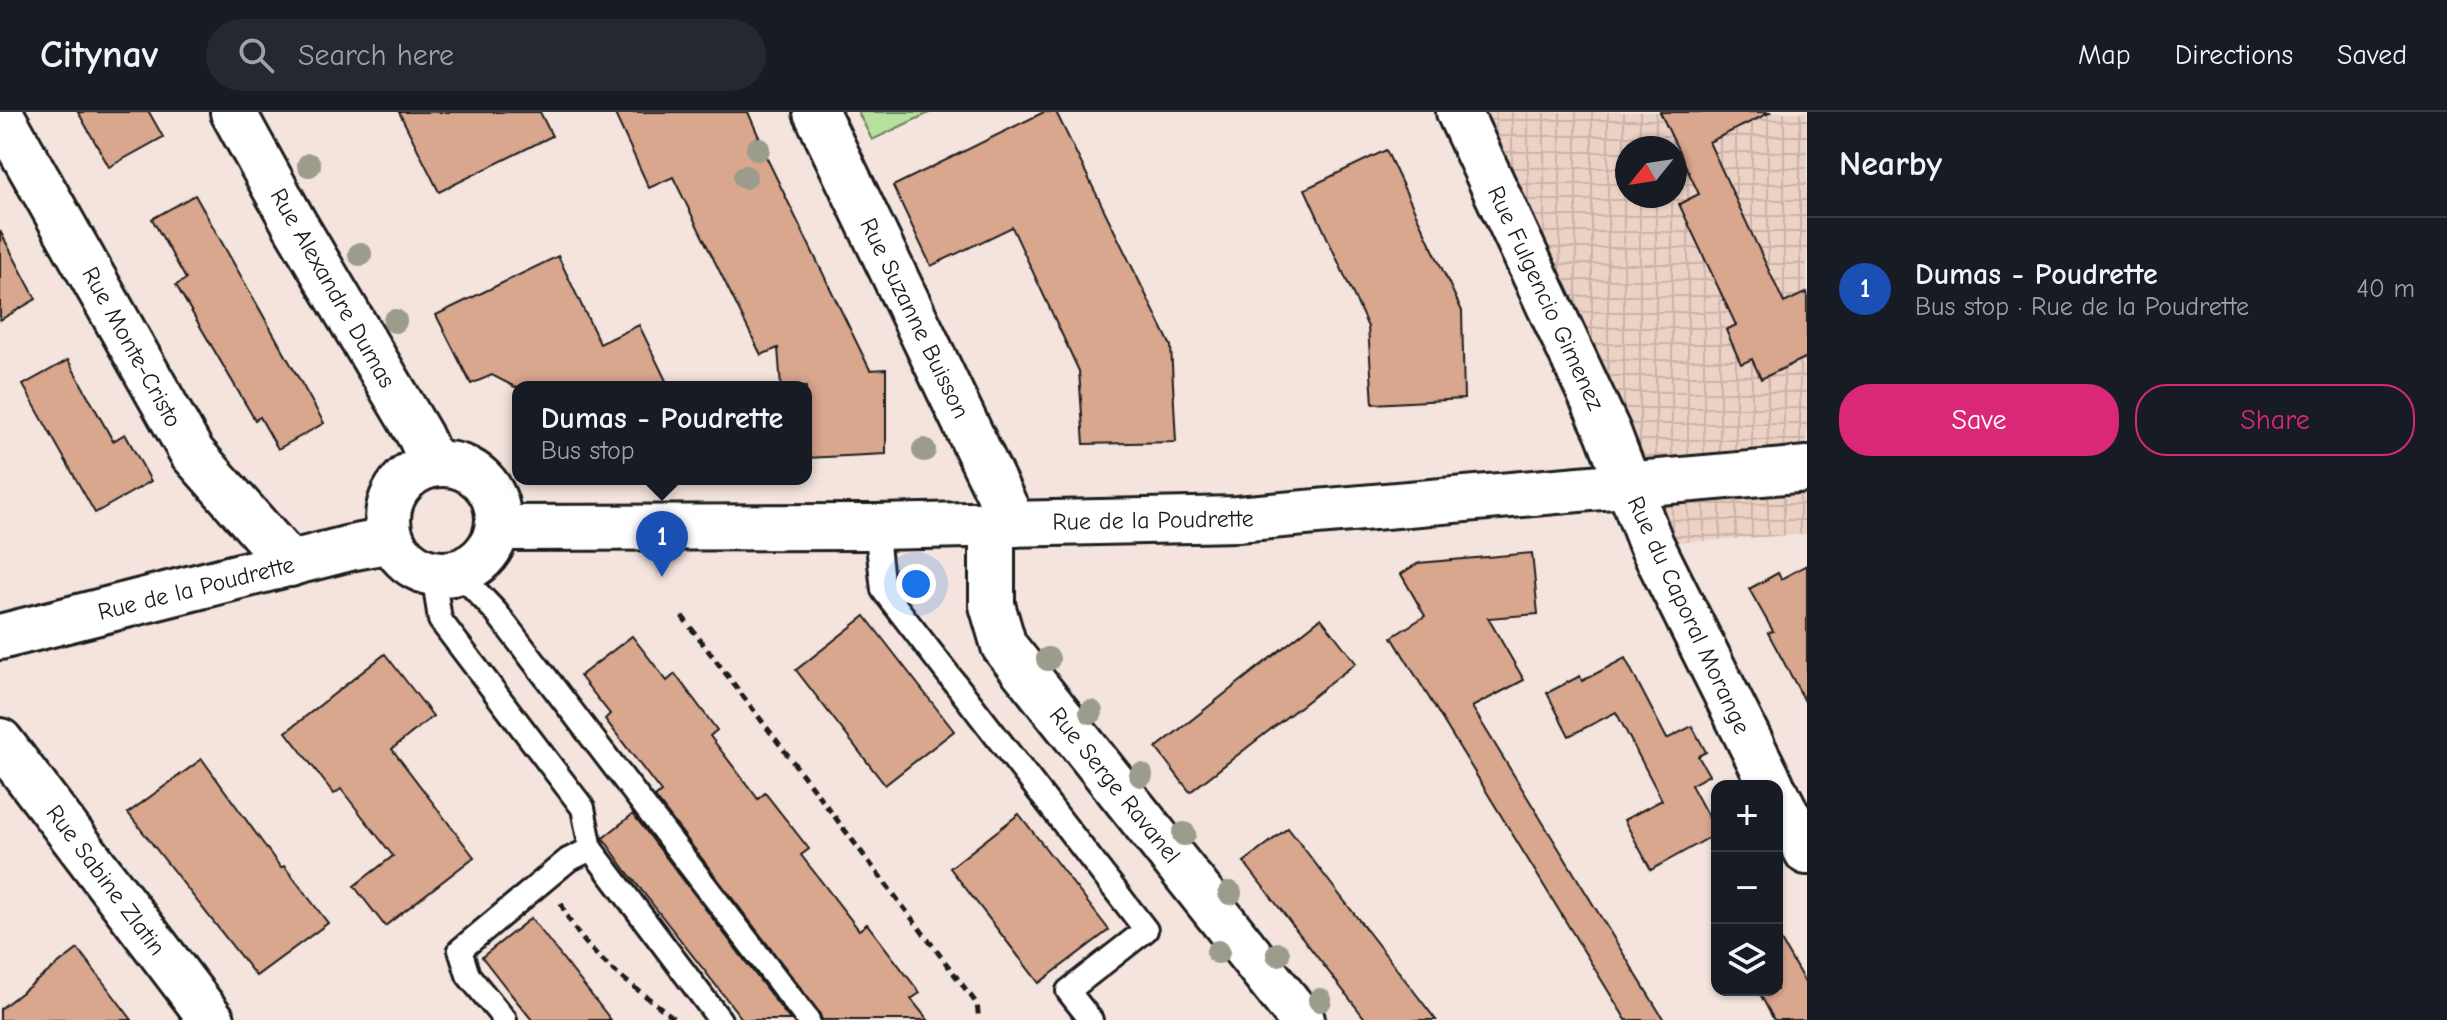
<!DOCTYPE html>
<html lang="en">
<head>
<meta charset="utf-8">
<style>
	:root { --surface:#171b24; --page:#242831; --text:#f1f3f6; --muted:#9ea1a6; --line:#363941; --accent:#db2777 }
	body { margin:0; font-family:"Comic Neue",sans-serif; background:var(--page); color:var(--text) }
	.controls { position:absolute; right:24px; bottom:24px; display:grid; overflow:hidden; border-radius:16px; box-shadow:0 2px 6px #0004 }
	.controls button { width:72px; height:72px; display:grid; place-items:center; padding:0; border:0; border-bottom:2px solid var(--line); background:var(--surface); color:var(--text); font:40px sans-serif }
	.compass { position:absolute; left:1615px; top:24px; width:72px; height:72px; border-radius:50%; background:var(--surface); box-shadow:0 2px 6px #0004; rotate:240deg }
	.you { position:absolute; left:916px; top:472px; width:28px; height:28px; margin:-20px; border:6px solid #fff; border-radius:50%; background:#1a73e8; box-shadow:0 0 0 12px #1a73e833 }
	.badge { display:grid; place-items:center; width:52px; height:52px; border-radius:50%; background:var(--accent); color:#fff; font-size:26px; font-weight:700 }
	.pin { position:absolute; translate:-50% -66px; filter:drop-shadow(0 2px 4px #0008) }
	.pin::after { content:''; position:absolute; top:42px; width:28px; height:24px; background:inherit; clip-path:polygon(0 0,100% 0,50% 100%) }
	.popup { position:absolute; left:512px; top:269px; width:300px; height:104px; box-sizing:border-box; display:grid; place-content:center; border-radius:16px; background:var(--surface); filter:drop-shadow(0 2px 6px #0005); font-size:26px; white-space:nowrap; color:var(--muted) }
	.popup b { font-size:30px; color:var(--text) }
	.popup::after { content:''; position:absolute; left:50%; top:100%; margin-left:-16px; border:16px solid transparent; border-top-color:var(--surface) }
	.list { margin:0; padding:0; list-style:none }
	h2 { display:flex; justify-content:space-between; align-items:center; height:104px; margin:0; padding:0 32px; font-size:34px }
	h2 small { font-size:26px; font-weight:400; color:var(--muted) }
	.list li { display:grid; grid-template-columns:52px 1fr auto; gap:24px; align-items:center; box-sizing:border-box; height:144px; padding:0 32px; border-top:2px solid var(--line) }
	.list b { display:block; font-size:30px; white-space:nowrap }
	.list p { margin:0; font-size:26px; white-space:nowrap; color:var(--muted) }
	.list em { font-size:26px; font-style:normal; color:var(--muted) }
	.actions { display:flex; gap:16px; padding:24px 32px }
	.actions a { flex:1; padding:18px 0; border:2px solid var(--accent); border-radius:32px; text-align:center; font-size:28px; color:var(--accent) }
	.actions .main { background:var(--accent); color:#fff }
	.icon { flex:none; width:44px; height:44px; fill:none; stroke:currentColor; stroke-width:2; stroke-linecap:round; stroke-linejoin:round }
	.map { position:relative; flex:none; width:1807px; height:908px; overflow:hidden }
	header { display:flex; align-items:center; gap:48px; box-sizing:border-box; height:112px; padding:0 40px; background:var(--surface); border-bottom:2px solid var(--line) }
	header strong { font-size:38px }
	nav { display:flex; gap:44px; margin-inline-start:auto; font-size:28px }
	.search { width:560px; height:72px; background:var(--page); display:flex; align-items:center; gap:20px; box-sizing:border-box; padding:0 28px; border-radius:44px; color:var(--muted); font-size:30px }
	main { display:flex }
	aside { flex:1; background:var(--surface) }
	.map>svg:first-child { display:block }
	.industrial { fill:url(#industrial-grid); fill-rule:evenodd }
	.green { fill:#b5e09d; stroke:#687e5c; stroke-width:2 }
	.building { fill:#d9a68e; stroke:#1c1c1c; stroke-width:2 }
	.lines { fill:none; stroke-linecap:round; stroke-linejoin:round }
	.lane-casing { stroke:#1c1c1c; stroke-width:28 }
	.street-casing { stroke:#1c1c1c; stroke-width:50 }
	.path { stroke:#1c1c1c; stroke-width:5; stroke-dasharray:8 6; stroke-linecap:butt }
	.lane { stroke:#fff; stroke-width:22 }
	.street { stroke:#fff; stroke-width:44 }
	.tree { fill:#9b9c8c }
	.labels { text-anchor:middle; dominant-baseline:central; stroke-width:7; stroke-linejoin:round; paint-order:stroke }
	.street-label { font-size:24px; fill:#1c1c1c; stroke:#fff }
</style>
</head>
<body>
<header>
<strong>Citynav</strong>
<div class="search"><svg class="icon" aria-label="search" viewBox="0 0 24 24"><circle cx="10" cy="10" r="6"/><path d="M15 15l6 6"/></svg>Search here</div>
<nav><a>Map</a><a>Directions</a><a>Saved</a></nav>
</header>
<main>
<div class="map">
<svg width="1807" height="908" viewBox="0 0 1807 908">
	<defs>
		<pattern id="industrial-grid" width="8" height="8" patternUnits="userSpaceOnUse" patternTransform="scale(2)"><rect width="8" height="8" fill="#ecd1c5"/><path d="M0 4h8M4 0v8" fill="none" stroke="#cab3a9"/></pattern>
	</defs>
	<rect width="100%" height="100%" fill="#f4e4dd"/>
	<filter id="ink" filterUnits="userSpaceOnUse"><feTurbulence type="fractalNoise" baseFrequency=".0125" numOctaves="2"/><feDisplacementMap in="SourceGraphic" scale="16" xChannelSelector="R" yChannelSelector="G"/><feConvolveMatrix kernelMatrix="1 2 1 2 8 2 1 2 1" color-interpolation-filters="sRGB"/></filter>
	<g filter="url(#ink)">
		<path class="industrial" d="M1448,0H1807V422L1651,432ZM1627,36H1675V84H1627Z"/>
		<polygon class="green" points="858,0 931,0 872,28"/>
		<g class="building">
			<polygon points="78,0 149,0 163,25 109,55"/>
			<polygon points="399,0 540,0 552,24 439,80"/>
			<polygon points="614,0 748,0 759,25 757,26 870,258 886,257 886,342 806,346 806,275 781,275 778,236 761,243 673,65 649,76"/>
			<polygon points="1044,0 1056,0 1171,234 1176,330 1084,332 1079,259 1012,115 931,154 893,74"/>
			<polygon points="1660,0 1771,0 1709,30 1784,191 1807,180 1807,245 1761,267 1752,247 1741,252 1726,218 1736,213 1679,92 1699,82"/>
			<polygon points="1386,38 1462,199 1464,287 1373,292 1368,215 1305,77"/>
			<polygon points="195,83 324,311 278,337 260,305 255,308 176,173 186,167 152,107"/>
			<polygon points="0,119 36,187 0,208"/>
			<polygon points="558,144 600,232 639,213 669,275 515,275 492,263 471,272 436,203"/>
			<polygon points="68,248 113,329 125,322 151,369 95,401 23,273"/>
			<polygon points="1532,441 1538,502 1488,506 1524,568 1472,595 1664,908 1626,908 1392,525 1425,504 1401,462 1418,451"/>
			<polygon points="1807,453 1807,593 1768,521 1773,519 1749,477 1778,461 1781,467"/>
			<polygon points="865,504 954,619 885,673 796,558"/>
			<polygon points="1321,506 1356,551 1190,680 1156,636"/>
			<polygon points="632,524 667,569 675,562 717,618 710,624 758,687 765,681 809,737 801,743 859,818 867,812 920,881 911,887 928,908 822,908 819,900 655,685 661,680 605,607 610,602 580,564"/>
			<polygon points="385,542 433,604 392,637 474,745 385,814 354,774 393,744 341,677 334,682 286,620"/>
			<polygon points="1625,546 1667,627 1692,614 1706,640 1698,644 1709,663 1691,673 1717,721 1651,758 1624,708 1662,688 1616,600 1569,624 1547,581 1580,564 1582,569"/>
			<polygon points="202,647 281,756 284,754 328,811 256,864 128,701"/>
			<polygon points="633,702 790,908 743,908 625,757 603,726"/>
			<polygon points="1019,702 1109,818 1039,871 950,756"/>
			<polygon points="1288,716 1436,908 1366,908 1244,750"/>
			<polygon points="531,806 611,908 532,908 510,881 482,845"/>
			<polygon points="1777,822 1807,874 1807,908 1774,908 1758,878 1777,878"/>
			<polygon points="78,837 132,908 0,908 0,897"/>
		</g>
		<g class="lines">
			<g class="lane-casing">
				<g id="lane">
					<polyline points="876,415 883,478 1146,818 1068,879 1091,908"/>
					<polyline points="458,460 496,500 808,908"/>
					<polyline points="433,461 440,508 583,696 591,737 720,908"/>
					<polyline points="505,908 468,863 460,838 568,748 591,737"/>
				</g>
			</g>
			<g class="street-casing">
				<g id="street">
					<polyline points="233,0 294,111 420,324 433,352"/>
					<polyline points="816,0 1013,411"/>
					<polyline points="1459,0 1608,320 1651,432 1772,674"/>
					<polyline points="0,1 192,341 290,452"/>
					<circle cx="443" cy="407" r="55"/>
					<polyline points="992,413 992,493 1004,534 1302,908"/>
					<polyline points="498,416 876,415 1237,407 1807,357"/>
					<polyline points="0,525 350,436 392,428"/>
					<polyline points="0,629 212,908"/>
					<polyline points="1777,683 1807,740"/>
				</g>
			</g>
			<g class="path">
				<polyline points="682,504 977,892 979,908"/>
				<path d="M561,791C582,843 634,873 676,908"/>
			</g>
			<use href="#lane" class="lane"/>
			<use href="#street" class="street"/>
		</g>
		<g class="tree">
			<circle cx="758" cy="37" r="12"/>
			<circle cx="309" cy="53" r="12"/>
			<circle cx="745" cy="65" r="12"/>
			<circle cx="360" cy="142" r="12"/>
			<circle cx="395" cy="209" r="12"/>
			<circle cx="924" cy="338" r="12"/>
			<circle cx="1048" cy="547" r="12"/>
			<circle cx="1091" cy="600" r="12"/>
			<circle cx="1141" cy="663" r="12"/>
			<circle cx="1184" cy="722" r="12"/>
			<circle cx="1230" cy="781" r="12"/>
			<circle cx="1218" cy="840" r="12"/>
			<circle cx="1278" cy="842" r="12"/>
			<circle cx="1320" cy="888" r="12"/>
		</g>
	</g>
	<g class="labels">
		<g class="street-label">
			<text transform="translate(333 176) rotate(60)">Rue Alexandre Dumas</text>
			<text transform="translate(1546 186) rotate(65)">Rue Fulgencio Gimenez</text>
			<text transform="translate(915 206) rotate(64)">Rue Suzanne Buisson</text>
			<text transform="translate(132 235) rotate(61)">Rue Monte-Cristo</text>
			<text transform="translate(1153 408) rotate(-1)">Rue de la Poudrette</text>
			<text transform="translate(196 476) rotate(-14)">Rue de la Poudrette</text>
			<text transform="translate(1689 503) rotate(65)">Rue du Caporal Morange</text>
			<text transform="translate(1115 673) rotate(51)">Rue Serge Ravanel</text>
			<text transform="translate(106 768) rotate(53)">Rue Sabine Zlatin</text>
		</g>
	</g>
</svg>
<div class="controls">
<button>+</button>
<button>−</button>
<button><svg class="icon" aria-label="layers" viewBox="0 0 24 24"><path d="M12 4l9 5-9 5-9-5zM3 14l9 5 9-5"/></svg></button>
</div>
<svg class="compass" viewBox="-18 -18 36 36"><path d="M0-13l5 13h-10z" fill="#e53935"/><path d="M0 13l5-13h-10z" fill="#9ea1a6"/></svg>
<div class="you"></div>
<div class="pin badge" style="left:662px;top:465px;background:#1a4fb4">1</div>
<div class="popup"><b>Dumas - Poudrette</b>Bus stop</div>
</div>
<aside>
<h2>Nearby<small></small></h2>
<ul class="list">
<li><span class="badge" style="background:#1a4fb4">1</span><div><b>Dumas - Poudrette</b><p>Bus stop · Rue de la Poudrette</p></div><em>40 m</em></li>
</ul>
<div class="actions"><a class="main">Save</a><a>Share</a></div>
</aside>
</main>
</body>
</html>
